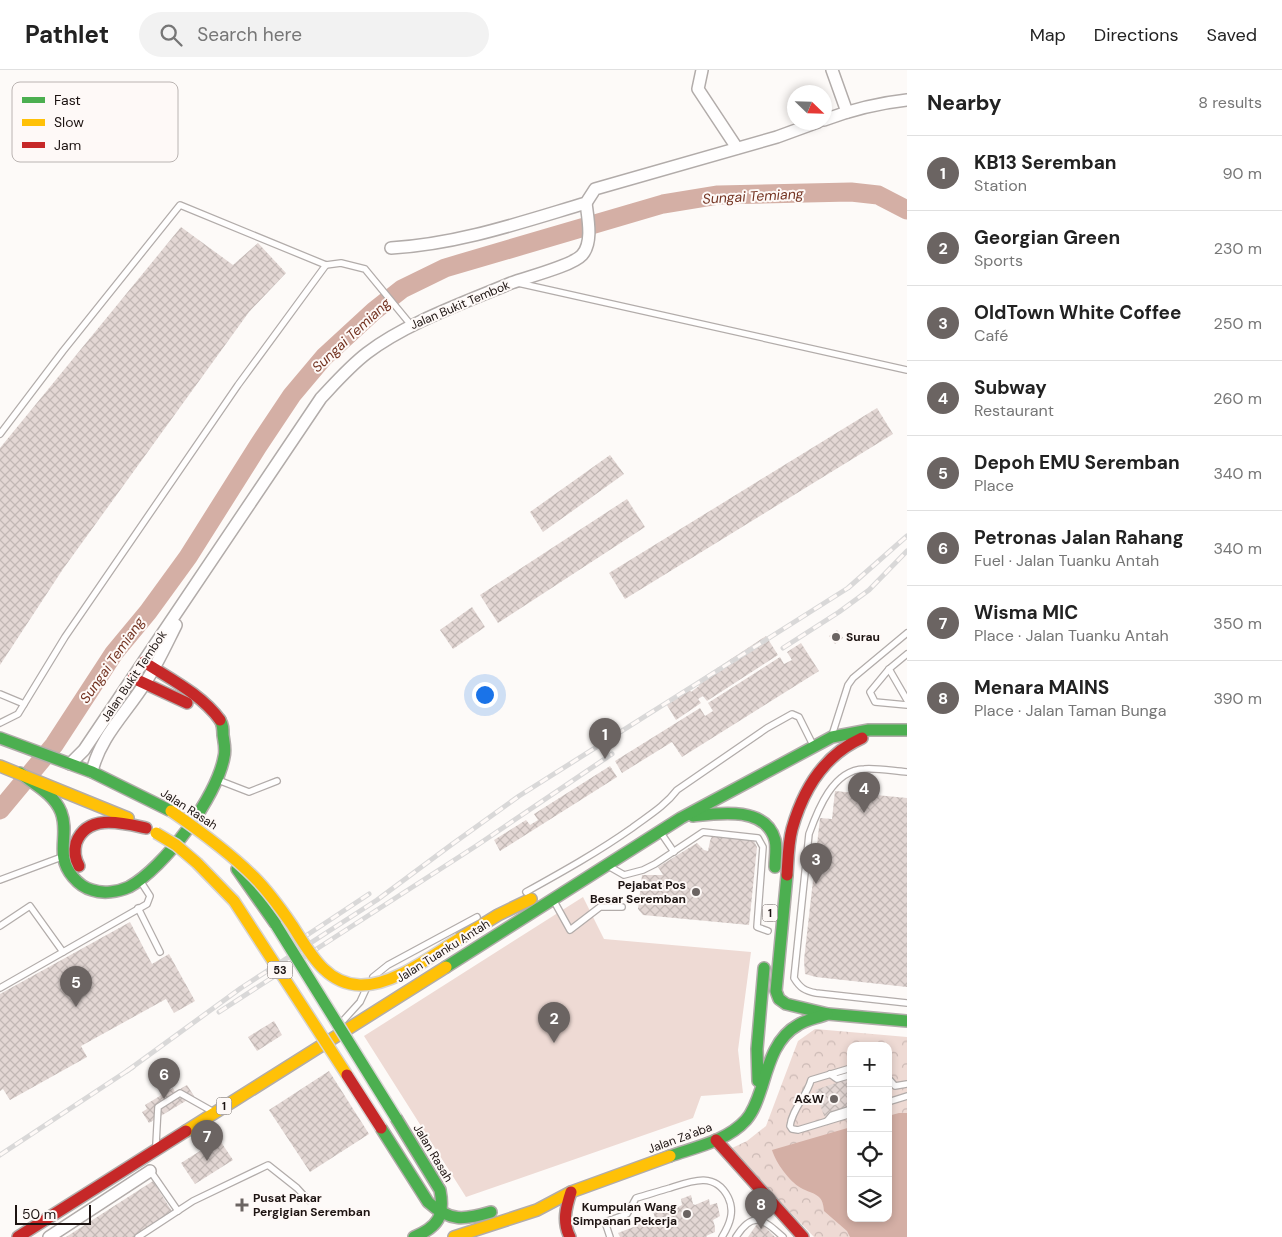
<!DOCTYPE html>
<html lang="en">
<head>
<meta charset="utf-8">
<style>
	:root { --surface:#fff; --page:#f2f2f2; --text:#222; --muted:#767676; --line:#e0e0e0; --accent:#6b6462 }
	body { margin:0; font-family:"DM Sans",sans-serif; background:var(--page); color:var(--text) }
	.controls { position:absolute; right:15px; bottom:15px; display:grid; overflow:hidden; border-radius:10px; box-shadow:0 2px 8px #0003 }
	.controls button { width:45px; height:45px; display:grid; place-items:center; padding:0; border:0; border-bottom:1px solid var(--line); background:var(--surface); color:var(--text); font:25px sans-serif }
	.compass { position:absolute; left:787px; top:15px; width:45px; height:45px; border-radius:50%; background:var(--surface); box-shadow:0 2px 8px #0003; rotate:113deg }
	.scale { position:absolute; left:15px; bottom:12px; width:76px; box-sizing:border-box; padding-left:5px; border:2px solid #1d1412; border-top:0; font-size:14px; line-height:18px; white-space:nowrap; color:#1d1412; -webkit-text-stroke:4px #fef9f7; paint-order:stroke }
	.you { position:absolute; left:484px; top:624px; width:18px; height:18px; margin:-12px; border:4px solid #fff; border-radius:50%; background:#1a73e8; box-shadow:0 0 0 8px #1a73e833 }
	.badge { display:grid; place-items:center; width:32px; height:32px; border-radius:50%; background:var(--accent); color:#fff; font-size:16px; font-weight:700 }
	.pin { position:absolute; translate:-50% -41px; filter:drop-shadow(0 1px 2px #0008) }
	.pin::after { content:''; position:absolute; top:26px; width:18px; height:15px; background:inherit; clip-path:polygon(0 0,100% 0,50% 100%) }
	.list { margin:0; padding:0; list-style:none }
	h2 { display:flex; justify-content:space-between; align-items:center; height:65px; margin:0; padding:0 20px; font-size:21px }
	h2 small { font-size:16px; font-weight:400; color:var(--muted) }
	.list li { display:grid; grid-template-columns:32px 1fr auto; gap:15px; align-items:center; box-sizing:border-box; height:75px; padding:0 20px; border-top:1px solid var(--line) }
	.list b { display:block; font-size:19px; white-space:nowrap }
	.list p { margin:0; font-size:16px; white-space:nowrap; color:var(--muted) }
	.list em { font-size:16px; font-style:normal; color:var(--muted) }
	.icon { flex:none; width:28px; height:28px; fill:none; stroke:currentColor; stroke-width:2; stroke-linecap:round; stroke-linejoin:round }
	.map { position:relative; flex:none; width:907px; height:1167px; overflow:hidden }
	header { display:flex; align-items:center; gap:30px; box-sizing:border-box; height:70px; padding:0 25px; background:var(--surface); border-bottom:1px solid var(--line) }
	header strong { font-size:24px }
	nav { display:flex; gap:28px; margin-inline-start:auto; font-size:18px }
	.search { width:350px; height:45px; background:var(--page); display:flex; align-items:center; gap:12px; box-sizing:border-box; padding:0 18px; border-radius:28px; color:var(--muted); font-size:19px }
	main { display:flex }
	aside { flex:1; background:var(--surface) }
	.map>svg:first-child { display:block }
	.forest { fill:url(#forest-crowns); fill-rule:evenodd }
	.pitch { fill:#eedad4 }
	.water { fill:#d4afa5 }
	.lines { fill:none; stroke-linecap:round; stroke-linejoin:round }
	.river { stroke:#d4afa5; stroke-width:19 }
	.building { fill:url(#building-cross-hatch) }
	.lane-casing { stroke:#b2acaa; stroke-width:8 }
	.street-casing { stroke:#b2acaa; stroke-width:14 }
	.fast-casing { stroke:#b2acaa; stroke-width:14 }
	.slow-casing { stroke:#b2acaa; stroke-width:14 }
	.jam-casing { stroke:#b2acaa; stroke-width:14 }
	.lane { stroke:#fffefe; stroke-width:5.5 }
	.street { stroke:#fffefe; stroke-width:11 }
	.fast { stroke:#4caf50; stroke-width:11 }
	.slow { stroke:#ffc107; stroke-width:11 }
	.jam { stroke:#c62828; stroke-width:11 }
	.rail-casing { stroke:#d9d8d8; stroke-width:5 }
	.rail { stroke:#fef9f7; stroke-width:3; stroke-dasharray:9; stroke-linecap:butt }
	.fast-bridge-casing { stroke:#d6d3d2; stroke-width:14; stroke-linecap:butt }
	.slow-bridge-casing { stroke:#d6d3d2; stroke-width:14; stroke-linecap:butt }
	.jam-bridge-casing { stroke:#d6d3d2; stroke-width:14; stroke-linecap:butt }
	.fast-bridge { stroke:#4caf50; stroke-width:11 }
	.slow-bridge { stroke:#ffc107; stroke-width:11 }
	.jam-bridge { stroke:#c62828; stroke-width:11 }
	.poi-dot { fill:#6b6462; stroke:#fef9f7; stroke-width:2 }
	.labels { text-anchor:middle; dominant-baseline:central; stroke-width:4; stroke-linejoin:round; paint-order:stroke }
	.shield { fill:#fef9f7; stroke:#605957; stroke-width:1 }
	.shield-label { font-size:11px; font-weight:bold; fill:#1d1412 }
	.street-label { font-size:12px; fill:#1d1412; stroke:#fef9f7 }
	.poi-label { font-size:12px; font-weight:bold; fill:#1d1412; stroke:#fef9f7; text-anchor:end }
	.water-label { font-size:14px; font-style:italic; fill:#743422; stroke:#fef9f7 }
	.key { fill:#fef9f7; stroke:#bab4b2; stroke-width:1 }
	.key-label { font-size:14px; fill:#1d1412 }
</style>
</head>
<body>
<header>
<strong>Pathlet</strong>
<div class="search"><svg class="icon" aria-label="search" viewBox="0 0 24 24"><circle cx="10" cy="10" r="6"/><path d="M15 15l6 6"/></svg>Search here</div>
<nav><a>Map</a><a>Directions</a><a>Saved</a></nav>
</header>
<main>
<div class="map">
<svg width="907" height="1167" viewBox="0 0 907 1167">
	<defs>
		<pattern id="forest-crowns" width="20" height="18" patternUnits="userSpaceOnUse" patternTransform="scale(1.25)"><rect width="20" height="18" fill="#eedad4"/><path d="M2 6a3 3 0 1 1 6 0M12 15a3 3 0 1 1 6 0" fill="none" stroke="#ccbab5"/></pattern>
		<pattern id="building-cross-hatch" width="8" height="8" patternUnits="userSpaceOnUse" patternTransform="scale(1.25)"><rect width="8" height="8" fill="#e3d7d4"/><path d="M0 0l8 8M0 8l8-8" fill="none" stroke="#c2b8b5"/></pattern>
	</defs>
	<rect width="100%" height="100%" fill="#fdfaf8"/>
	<path class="forest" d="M815,959L907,967V1167H814L730,1079L747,1071L766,1056L798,971ZM851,976H888V1148H851Z"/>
	<polygon class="pitch" points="583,827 604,869 751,882 738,980 743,1023 701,1026 693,1048 466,1127 364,966"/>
	<path class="water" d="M899,1043H907V1167H850L847,1161L824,1141C823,1123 814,1125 801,1118C789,1111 776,1093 772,1080L851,1057V1148H888V1046Z"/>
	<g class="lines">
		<polyline class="river" points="0,740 54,675 114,583 148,542 188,487 258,376 292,325 324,287 374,241 402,219 445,198 663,134 718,125 851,122 878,125 907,140"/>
	</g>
	<g class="building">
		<polygon points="181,157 233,195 258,173 286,203 249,242 63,499 0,595 0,378"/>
		<polygon points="877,338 893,364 625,529 609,503"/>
		<polygon points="610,385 624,404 543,462 530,442"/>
		<polygon points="627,429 645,457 498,553 480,525"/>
		<polygon points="472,537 485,557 453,579 440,560"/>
		<polygon points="837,560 843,568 835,574 829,566"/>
		<polygon points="766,566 778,585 707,631 703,626 698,629 701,633 676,650 665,632 688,617 691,622 699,616 696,612"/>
		<polygon points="801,573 819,601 682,687 672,672 622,703 615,691 700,638 705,646 713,641 708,633 780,587 784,594 792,590 787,582"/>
		<polygon points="610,696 617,707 500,781 494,770 526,750 530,755 538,750 534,744"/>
		<polygon points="835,721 907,728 907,917 816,907 805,904 804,890 820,748 832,749"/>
		<polygon points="712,766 754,771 757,777 749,855 643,845 638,839 642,805 663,805 658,797 697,773 704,780 708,781 710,771"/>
		<polygon points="130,852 152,894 169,884 195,931 174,943 166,929 81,976 87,987 10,1030 3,1019 0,1021 0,924"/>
		<polygon points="274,951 282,965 257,981 248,967"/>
		<polygon points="329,1001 369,1064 310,1102 269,1040"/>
		<polygon points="851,1008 851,1037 824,1046 815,1020"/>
		<polygon points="187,1015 194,1026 149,1053 142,1042 147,1039 145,1035 173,1018 175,1022"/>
		<polygon points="219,1069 233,1090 195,1114 181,1093"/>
		<polygon points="153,1111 173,1143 135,1167 66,1167"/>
		<polygon points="691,1125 693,1134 695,1135 709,1129 710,1135 717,1133 720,1146 713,1150 715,1157 715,1162 706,1166 707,1167 620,1167 618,1163 636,1156 634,1150 642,1146 644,1152 655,1148 653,1141 669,1133 672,1140 682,1135 681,1129"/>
		<polygon points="759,1151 775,1167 748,1167"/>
	</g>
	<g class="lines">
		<g class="lane-casing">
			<g id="lane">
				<polyline points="518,213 907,300"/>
				<polyline points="0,364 63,281 180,135 326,195 341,193 365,199 411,255"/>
				<polyline points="907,584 889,599 870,622 875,632 907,635"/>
				<polyline points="889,599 907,630"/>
				<polyline points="0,624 24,634"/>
				<polyline points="0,653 18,644 65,567 238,315 326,195"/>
				<polyline points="833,662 848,615 853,608 907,563"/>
				<path d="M907,702C893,701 878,698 864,699C833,700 818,739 809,764L794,908C800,918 805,921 816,923L907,933"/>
				<polyline points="218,710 249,722 277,711"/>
				<polyline points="661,763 674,782"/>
				<polyline points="610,797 624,805 643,800 655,794 703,762 758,768 763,777 757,857 768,861"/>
				<polyline points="0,810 59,788"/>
				<path d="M526,822C562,802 598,782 632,758C648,746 665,736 677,720L767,658L792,644L799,647L813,675"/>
				<polyline points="555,833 570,860 600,837 622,837"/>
				<polyline points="138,838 160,882"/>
				<polyline points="0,856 30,836 63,882"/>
				<polyline points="373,907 388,895 477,847"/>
				<polyline points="0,918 147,834 150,826 141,812"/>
				<polyline points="340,954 360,932 366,919"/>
				<path d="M851,998L811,1010C807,1026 792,1039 790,1056L792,1059L798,1060L851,1044"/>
				<polyline points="830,1004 837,1009 851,1005"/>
				<polyline points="888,1008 895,1016 907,1014"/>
				<polyline points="888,1032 907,1026"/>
				<polyline points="827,1051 832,1045 851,1039"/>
				<polyline points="156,1074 158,1037 180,1023 210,1040"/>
				<polyline points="149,1099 178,1141"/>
				<polyline points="138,1167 193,1131 268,1095 297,1118 308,1130"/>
				<path d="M610,1167L605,1152L627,1144L636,1128C647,1125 659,1121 670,1118C691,1111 715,1101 728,1127C735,1141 730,1154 722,1167"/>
				<path d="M736,1167C753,1140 763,1149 783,1167"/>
			</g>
		</g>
		<g class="street-casing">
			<g id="street">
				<polyline points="702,0 698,19 737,78"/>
				<polyline points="832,0 847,42"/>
				<path d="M824,50C851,40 879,33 907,30"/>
				<path d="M391,178C459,174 522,152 586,133L595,119L777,67L818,52"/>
				<path d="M70,694L84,680L321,328C336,312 350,296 367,283C406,253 466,232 511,213C527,207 572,196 582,185C593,173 588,149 586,133"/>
				<path d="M92,702C99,668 127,642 145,613C157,595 166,575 176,555"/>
				<polyline points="49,1167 150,1101"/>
			</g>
		</g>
		<g class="fast-casing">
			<g id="fast">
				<polyline points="0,668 92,702 171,741"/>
				<path d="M20,703C34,714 54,724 61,742C70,765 54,785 73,807C78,813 84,818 92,820C103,824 118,822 129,817C164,798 217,727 224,687C226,680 224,672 223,665C223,659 223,655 220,650"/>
				<path d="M693,746C719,743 766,736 775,770C777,778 775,788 775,797"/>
				<polyline points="237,799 275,853"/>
				<polyline points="787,805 776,921 779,929 786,934 828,944 907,951"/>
				<polyline points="446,897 681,748 832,667 869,660 907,660"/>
				<polyline points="758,1011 757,979 764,898"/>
				<path d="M396,1048L440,1120C445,1146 438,1157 414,1167"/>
				<path d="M381,1058L428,1132C450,1152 464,1150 491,1142"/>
				<path d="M670,1086C696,1077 727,1071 746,1050C754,1041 758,1028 762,1016C769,993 776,967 798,955C807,949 818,948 827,944"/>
			</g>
		</g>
		<g class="slow-casing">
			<g id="slow">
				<polyline points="0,696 128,748"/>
				<polyline points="459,869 498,845 531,829"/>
				<polyline points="186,1061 446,897"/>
				<polyline points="454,1167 537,1140 571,1122 670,1086"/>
			</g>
		</g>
		<g class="jam-casing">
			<g id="jam">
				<path d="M144,592C170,609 201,624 220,650"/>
				<polyline points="133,608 187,633"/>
				<path d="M79,796C75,789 74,781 76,773C87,743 123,753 146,758"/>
				<path d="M787,805C788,791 788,774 792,759C803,720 824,685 862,668"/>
				<polyline points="716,1070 803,1167"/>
				<polyline points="18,1167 186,1061"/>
				<path d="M570,1167C562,1152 566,1137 571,1122"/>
			</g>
		</g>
		<use href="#lane" class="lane"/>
		<use href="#street" class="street"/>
		<use href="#fast" class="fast"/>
		<use href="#slow" class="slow"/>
		<use href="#jam" class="jam"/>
		<g class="rail-casing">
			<g id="rail">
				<polyline points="783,578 839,542 869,520 907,481"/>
				<polyline points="286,879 369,824"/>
				<polyline points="219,942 476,776 612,684"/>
				<polyline points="127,1001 241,918 377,830 451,775 519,726 848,518 907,466"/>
				<polyline points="0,1085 133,997"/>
			</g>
		</g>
		<use href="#rail" class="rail"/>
		<g class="fast-bridge-casing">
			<polyline id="fast-bridge" points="276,855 396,1048"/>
		</g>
		<g class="slow-bridge-casing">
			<g id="slow-bridge">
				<path d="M171,741C200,761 229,782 254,807C268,821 281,839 292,855C309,881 325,914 360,915C393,916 431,886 459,869"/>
				<polyline points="156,763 176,775 197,793 234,831 347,1005"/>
			</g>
		</g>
		<g class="jam-bridge-casing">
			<polyline id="jam-bridge" points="347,1005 381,1058"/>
		</g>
		<use href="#fast-bridge" class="fast-bridge"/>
		<use href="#slow-bridge" class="slow-bridge"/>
		<use href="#jam-bridge" class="jam-bridge"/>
	</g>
	<g class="poi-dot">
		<circle cx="836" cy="567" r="5"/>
		<circle cx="696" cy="822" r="5"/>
		<circle cx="834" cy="1029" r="5"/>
		<path d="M239.5 1127.5h5v5h5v5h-5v5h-5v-5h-5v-5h5z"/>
		<circle cx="687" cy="1144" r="5"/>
	</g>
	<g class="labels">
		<g class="shield">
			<rect x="762.5" y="834.5" width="15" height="17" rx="4"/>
			<rect x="267.5" y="891.5" width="25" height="17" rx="4"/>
			<rect x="216.5" y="1027.5" width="15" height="17" rx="4"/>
		</g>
		<g class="shield-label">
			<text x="770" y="843">1</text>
			<text x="280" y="900">53</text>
			<text x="224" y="1036">1</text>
		</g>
		<g class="street-label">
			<text transform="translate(460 235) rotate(-23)">Jalan Bukit Tembok</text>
			<text transform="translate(134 606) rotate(-56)">Jalan Bukit Tembok</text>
			<text transform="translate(189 739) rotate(33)">Jalan Rasah</text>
			<text transform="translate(443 881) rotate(-32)">Jalan Tuanku Antah</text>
			<text transform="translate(680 1068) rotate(-20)">Jalan Za'aba</text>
			<text transform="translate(433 1083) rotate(59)">Jalan Rasah</text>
		</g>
		<g class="poi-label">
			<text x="846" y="567" text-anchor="start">Surau</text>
			<text x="686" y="815">Pejabat Pos<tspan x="686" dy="14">Besar Seremban</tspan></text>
			<text x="824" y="1029">A&amp;W</text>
			<text x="253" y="1128" text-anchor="start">Pusat Pakar<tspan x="253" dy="14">Pergigian Seremban</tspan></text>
			<text x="677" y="1137">Kumpulan Wang<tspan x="677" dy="14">Simpanan Pekerja</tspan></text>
		</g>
		<g class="water-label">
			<text transform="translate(753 126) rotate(-3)">Sungai Temiang</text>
			<text transform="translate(351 265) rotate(-43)">Sungai Temiang</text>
			<text transform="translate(112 590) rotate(-55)">Sungai Temiang</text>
		</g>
	</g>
	<rect x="12" y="12" width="166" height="80" rx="8" class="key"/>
	<rect x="22" y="27" width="23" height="6" fill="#4caf50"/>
	<rect x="22" y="49" width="23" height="7" fill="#ffc107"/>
	<rect x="22" y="72" width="23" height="6" fill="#c62828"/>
	<g class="key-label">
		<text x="54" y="35">Fast</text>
		<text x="54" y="57">Slow</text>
		<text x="54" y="80">Jam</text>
	</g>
</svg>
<div class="controls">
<button>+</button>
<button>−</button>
<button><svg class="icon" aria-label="locate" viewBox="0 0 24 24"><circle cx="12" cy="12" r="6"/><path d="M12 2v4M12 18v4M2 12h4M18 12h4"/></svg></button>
<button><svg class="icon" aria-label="layers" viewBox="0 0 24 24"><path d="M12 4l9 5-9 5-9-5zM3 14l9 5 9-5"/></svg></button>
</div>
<svg class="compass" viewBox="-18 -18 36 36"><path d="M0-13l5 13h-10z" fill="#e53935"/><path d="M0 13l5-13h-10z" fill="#767676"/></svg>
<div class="scale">50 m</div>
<div class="you"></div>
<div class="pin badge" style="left:605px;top:689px">1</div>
<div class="pin badge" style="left:554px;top:973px">2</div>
<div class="pin badge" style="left:816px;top:814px">3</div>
<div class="pin badge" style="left:864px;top:743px">4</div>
<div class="pin badge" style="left:76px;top:937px">5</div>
<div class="pin badge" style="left:164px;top:1029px">6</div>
<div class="pin badge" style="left:207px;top:1091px">7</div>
<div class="pin badge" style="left:761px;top:1159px">8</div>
</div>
<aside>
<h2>Nearby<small>8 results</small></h2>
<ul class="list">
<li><span class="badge">1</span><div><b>KB13 Seremban</b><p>Station</p></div><em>90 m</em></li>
<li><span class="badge">2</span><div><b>Georgian Green</b><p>Sports</p></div><em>230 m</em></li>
<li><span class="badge">3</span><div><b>OldTown White Coffee</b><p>Café</p></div><em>250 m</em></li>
<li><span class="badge">4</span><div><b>Subway</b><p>Restaurant</p></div><em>260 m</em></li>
<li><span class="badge">5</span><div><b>Depoh EMU Seremban</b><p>Place</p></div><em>340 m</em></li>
<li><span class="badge">6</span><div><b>Petronas Jalan Rahang</b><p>Fuel · Jalan Tuanku Antah</p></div><em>340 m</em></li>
<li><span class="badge">7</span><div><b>Wisma MIC</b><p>Place · Jalan Tuanku Antah</p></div><em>350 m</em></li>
<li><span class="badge">8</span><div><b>Menara MAINS</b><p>Place · Jalan Taman Bunga</p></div><em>390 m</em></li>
</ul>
</aside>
</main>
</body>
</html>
